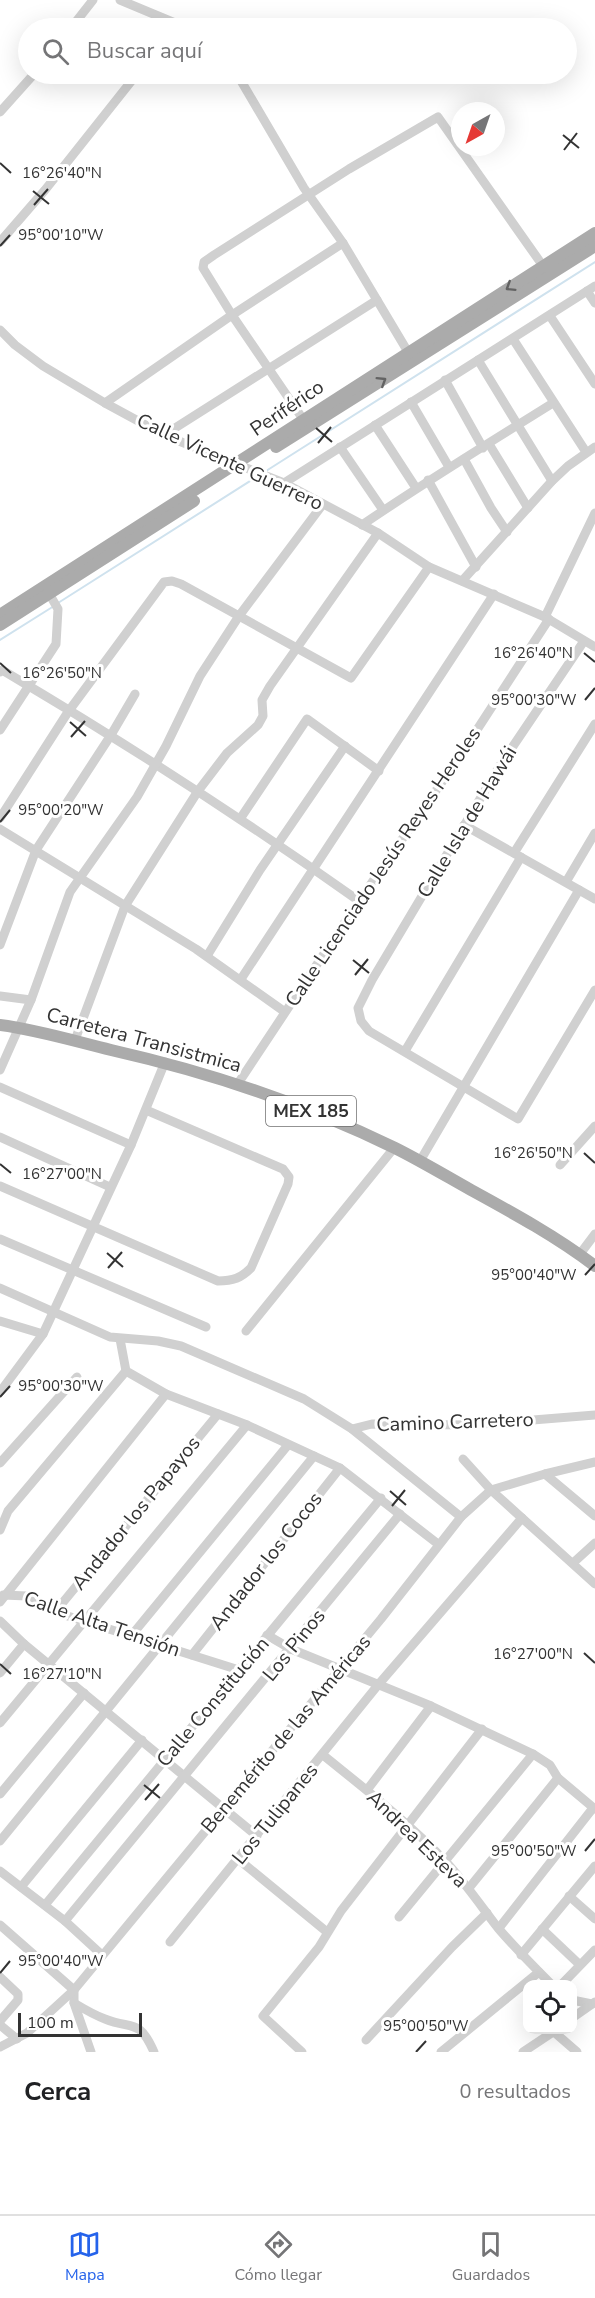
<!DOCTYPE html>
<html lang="es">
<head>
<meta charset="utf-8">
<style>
	:root { --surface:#fff; --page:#f6f6f6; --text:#202124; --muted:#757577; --line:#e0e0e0; --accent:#2563eb }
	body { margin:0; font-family:"Nunito Sans",sans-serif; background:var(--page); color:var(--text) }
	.controls { position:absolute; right:18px; bottom:18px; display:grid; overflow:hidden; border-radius:12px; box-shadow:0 6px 24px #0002 }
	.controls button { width:54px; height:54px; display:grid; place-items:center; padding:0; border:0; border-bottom:2px solid var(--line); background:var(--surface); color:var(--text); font:30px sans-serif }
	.compass { position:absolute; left:451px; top:102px; width:54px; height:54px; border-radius:50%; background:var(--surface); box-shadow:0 6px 24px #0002; rotate:220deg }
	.scale { position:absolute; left:18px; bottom:15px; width:124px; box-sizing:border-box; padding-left:6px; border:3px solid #333; border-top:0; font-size:16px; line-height:21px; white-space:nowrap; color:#333; -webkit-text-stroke:4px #fff; paint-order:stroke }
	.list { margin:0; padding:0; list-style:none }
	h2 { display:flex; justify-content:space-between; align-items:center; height:78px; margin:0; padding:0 24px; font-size:26px }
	h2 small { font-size:20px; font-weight:400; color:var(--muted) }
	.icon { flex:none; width:33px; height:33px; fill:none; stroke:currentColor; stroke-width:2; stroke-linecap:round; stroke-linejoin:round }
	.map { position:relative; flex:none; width:595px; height:2052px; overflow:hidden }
	.search { position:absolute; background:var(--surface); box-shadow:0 6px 24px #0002; left:18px; right:18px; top:18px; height:66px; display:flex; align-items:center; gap:15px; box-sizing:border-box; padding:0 21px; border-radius:33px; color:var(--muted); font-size:22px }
	.sheet { height:162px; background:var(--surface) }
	nav { display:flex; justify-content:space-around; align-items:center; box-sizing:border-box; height:84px; border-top:2px solid var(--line); background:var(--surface); font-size:16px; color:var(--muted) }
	nav a { display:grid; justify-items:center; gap:3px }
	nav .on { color:var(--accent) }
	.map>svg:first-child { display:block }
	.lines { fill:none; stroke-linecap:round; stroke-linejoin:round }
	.stream { stroke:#cfe2ee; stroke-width:2 }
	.minor { stroke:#d0d0d0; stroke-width:9 }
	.major { stroke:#ababab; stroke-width:12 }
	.oneway { stroke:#636363 }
	.ticks { fill:none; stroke:#333; stroke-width:2 }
	.labels { text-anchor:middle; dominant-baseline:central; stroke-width:6; stroke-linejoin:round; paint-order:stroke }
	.shield { fill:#fff; stroke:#707070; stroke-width:1.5 }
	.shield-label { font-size:18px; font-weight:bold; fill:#333 }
	.street-label { font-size:20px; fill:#333; stroke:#fff }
	.ticks-label { font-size:15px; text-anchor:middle; fill:#333; stroke:#fff; stroke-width:6; stroke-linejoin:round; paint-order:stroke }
</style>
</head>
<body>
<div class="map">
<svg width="595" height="2052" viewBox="0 0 595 2052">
	<rect width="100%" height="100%" fill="#fff"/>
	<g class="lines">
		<g class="stream">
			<polyline points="266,471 595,262"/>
			<polyline points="58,603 258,476"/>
			<polyline points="0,640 54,606"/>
		</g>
		<g class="minor">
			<polyline points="120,0 187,28"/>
			<polyline points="71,28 93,0"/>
			<polyline points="237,74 304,188 343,243"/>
			<polyline points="0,112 34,74"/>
			<polyline points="0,242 45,190 137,74"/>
			<polyline points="587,291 595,303"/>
			<polyline points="550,316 595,384"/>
			<polyline points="0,330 15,345 43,366 105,403 164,435 284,483 378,533 429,567 545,617 595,647"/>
			<polyline points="513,339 586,452"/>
			<polyline points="478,360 552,481"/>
			<polyline points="445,380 483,448"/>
			<polyline points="411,402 449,467"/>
			<polyline points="105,403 232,315 343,243 408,352"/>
			<polyline points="307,425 232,315 203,268 204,262 214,255 349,169 438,117 543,266"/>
			<polyline points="375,425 416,488"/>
			<polyline points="164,435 377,300"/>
			<polyline points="489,444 528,508"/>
			<polyline points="340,447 383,510"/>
			<polyline points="464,459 491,508 507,532"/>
			<polyline points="428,480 476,567"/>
			<polyline points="284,483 595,286"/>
			<path d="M362,525C425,482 489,443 553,403"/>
			<polyline points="462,581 552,481 568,466 595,447"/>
			<polyline points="545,617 595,513"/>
			<polyline points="584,641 499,767 372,980 358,1008 361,1021 369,1031 518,1119 595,990"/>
			<path d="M0,672L2,670C124,742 243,819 359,901"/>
			<polyline points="0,730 56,644 58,609 47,590"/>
			<polyline points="0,818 68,712 164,582 172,581 181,584 351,678 429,567"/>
			<polyline points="240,819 307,719 379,771"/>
			<polyline points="464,825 595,899"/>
			<polyline points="0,829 196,949 285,1012"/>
			<polyline points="514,853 595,724"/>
			<polyline points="566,882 595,833"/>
			<polyline points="0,945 36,850 111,735 135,694"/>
			<polyline points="207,956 260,870 345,746"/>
			<polyline points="241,979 494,594"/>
			<polyline points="0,996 31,1000"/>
			<polyline points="75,1040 125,906 198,791 227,753 258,725 263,716 262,700 270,686 378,533"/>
			<polyline points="405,1051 521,857"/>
			<polyline points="0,1070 31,1000 70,892 137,797 166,746 200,676 239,616 323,504"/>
			<polyline points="237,1085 359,901 458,759 549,619"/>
			<polyline points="0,1087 131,1145"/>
			<polyline points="0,1137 110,1187"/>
			<polyline points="420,1161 579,890"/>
			<polyline points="560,1165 595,1126"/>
			<path d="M0,1186L218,1281C233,1281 241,1278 251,1268L288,1184L289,1177L283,1169L146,1110"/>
			<polyline points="0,1239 206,1327"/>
			<polyline points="580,1254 595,1234"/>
			<polyline points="0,1288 110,1337 158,1341 181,1346 304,1399 352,1429 461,1517"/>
			<polyline points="0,1321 43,1334"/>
			<polyline points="246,1331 394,1148"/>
			<polyline points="120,1339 126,1371 166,1394 247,1425 340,1468 438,1544"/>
			<polyline points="0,1392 43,1334 131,1145 165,1062"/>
			<polyline points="352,1429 372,1424 469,1425 595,1415"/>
			<polyline points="463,1459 491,1490 595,1584"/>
			<polyline points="0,1463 77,1377"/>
			<polyline points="545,1474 595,1516"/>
			<polyline points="0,1530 8,1511 126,1371"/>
			<polyline points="573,1563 595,1543"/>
			<polyline points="3,1595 27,1596 55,1612 239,1670"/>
			<polyline points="0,1602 166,1394"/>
			<polyline points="55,1612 218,1414"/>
			<polyline points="0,1621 24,1644 257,1836"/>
			<polyline points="267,1635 291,1649 431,1706 533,1754 550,1765 558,1778 595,1809"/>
			<polyline points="131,1636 288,1445"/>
			<polyline points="192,1655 340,1468"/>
			<polyline points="0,1673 24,1644"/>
			<polyline points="0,1723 247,1425"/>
			<path d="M323,1755C365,1789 409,1823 447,1863C466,1884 481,1906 498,1928C515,1948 533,1966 551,1984"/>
			<polyline points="367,1790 431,1706"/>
			<polyline points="0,1794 84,1693"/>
			<polyline points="0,1841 314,1456"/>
			<polyline points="238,1859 327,1932"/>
			<polyline points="0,1871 65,1921 102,1955"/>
			<polyline points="21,1887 142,1740"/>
			<polyline points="469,1888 558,1778"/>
			<polyline points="569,1896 595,1919"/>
			<polyline points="45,1905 381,1498"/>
			<polyline points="399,1917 533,1754"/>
			<polyline points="65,1921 400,1514"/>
			<polyline points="0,1925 74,1990 74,2003 91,2052"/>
			<polyline points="499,1928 593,1808"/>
			<polyline points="542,1929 580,1965"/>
			<polyline points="170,1942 378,1685 522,1518"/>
			<polyline points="521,1955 595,1866"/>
			<polyline points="0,1977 18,1994 18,2000 0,2021"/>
			<polyline points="562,1984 595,1950"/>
			<polyline points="572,2000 592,2004"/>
			<path d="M74,2003C84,2009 94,2015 105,2019C133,2030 139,2018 154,2052"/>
			<polyline points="572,2018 595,2002"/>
			<polyline points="0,2025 17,2039"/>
			<polyline points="553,2031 577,2052"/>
			<polyline points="366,2040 452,1947 487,1913"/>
			<polyline points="0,2047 27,2033 74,1990 381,1619 461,1517 491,1490 545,1474 595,1462"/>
			<polyline points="302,2052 263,2016 319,1947 341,1911 482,1729"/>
			<polyline points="441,2052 539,1972"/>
			<polyline points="523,2052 556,2030"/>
		</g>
		<g class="major">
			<polyline points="276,447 595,246"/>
			<polyline points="0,615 595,233"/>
			<polyline points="0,625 194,501"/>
			<path d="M0,1025C38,1030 74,1041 111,1050C208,1072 305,1104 395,1148C421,1161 446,1176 471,1190C513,1213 557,1237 595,1266"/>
		</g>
	</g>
	<defs><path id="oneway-chevron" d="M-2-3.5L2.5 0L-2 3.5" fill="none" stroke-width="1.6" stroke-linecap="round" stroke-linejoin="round" transform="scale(1.5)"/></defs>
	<g class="oneway">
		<use href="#oneway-chevron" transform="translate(510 287) rotate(148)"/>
		<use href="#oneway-chevron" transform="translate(382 381) rotate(-32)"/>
	</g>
	<path class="ticks" d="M563,135L579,148M564,150L577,133M0,163L11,173M33,191L49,204M34,205L48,189M0,246L10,235M316,428L332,442M318,443L331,427M584,653L595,662M0,663L11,673M585,700L595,688M70,722L86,736M71,737L85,721M0,822L10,810M353,960L369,973M355,975L368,959M584,1153L595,1163M0,1164L11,1173M107,1253L123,1267M108,1268L122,1252M585,1275L595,1264M0,1397L10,1386M390,1491L406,1505M392,1506L405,1490M584,1653L595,1663M0,1664L11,1674M144,1785L160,1798M145,1800L159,1784M585,1851L595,1839M0,1973L10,1961M416,2052L426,2041"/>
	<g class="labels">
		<rect class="shield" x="266" y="1096" width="90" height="30" rx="4.5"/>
		<g class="shield-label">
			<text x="311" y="1111">MEX 185</text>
		</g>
		<g class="street-label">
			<text transform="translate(287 408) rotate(-34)">Periférico</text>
			<text transform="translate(230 462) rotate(25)">Calle Vicente Guerrero</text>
			<text transform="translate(467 822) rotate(-59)">Calle Isla de Hawái</text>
			<text transform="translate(383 867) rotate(-56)">Calle Licenciado Jesús Reyes Heroles</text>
			<text transform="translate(144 1040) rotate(15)">Carretera Transistmica</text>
			<text transform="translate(455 1422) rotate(-2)">Camino Carretero</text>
			<text transform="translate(136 1513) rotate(-51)">Andador los Papayos</text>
			<text transform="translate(266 1561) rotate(-52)">Andador los Cocos</text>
			<text transform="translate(102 1624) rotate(19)">Calle Alta Tensión</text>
			<text transform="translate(294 1645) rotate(-51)">Los Pinos</text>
			<text transform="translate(213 1702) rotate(-50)">Calle Constitución</text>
			<text transform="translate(286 1734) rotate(-50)">Benemérito de las Américas</text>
			<text transform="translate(275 1814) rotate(-51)">Los Tulipanes</text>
			<text transform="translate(417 1839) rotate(44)">Andrea Esteva</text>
		</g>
	</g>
	<g class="ticks-label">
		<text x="62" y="178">16°26'40"N</text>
		<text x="61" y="240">95°00'10"W</text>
		<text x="533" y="658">16°26'40"N</text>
		<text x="62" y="678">16°26'50"N</text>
		<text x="534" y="705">95°00'30"W</text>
		<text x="61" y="815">95°00'20"W</text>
		<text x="533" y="1158">16°26'50"N</text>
		<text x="62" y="1179">16°27'00"N</text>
		<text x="534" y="1280">95°00'40"W</text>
		<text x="61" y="1391">95°00'30"W</text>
		<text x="533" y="1659">16°27'00"N</text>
		<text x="62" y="1679">16°27'10"N</text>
		<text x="534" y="1856">95°00'50"W</text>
		<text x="61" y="1966">95°00'40"W</text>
		<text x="426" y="2031">95°00'50"W</text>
	</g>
</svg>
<div class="controls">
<button><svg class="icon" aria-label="locate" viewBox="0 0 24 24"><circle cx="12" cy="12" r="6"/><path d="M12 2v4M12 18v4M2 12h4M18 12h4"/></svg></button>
</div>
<svg class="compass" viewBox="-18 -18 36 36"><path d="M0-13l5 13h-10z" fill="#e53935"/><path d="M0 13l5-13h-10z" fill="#757577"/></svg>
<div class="scale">100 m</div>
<div class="search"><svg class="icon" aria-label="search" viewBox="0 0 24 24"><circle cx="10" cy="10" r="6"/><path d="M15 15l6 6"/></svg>Buscar aquí</div>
</div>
<section class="sheet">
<h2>Cerca<small>0 resultados</small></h2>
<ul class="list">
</ul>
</section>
<nav>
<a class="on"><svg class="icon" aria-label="map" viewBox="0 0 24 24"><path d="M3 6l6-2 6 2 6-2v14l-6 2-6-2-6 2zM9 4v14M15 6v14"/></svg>Mapa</a>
<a><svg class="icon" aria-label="directions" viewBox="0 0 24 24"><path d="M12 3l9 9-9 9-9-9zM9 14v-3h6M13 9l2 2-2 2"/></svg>Cómo llegar</a>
<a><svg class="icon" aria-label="saved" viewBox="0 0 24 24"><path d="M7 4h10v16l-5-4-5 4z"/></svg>Guardados</a>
</nav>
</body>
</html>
